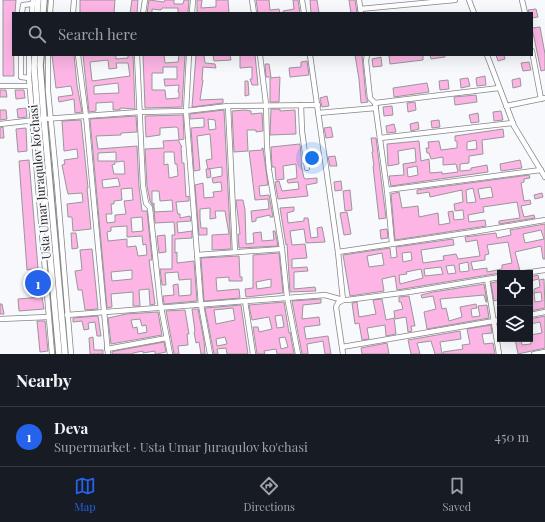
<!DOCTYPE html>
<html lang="en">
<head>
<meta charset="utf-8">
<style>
	:root { --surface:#171b24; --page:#20242c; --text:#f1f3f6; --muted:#9ea1a6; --line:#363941; --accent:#2563eb }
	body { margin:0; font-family:"Playfair Display",serif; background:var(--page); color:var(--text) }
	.controls { position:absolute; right:12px; bottom:12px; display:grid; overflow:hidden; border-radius:0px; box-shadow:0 4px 16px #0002 }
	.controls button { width:36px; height:36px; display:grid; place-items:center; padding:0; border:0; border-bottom:1px solid var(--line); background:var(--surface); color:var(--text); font:20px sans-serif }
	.you { position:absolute; left:312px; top:158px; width:14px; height:14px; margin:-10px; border:3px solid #fff; border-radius:50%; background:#1a73e8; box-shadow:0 0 0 6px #1a73e833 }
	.badge { display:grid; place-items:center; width:26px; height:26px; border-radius:50%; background:var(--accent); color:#fff; font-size:13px; font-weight:700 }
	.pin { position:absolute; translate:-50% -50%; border:2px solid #fff; box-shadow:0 1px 4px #0006 }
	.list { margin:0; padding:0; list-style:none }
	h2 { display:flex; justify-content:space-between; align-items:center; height:52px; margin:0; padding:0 16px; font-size:17px }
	h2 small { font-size:13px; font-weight:400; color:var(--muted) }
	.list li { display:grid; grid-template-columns:26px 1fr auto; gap:12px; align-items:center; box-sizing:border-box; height:60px; padding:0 16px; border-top:1px solid var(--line) }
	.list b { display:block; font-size:15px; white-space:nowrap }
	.list p { margin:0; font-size:13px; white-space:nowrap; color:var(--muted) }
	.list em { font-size:13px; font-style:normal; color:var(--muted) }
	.icon { flex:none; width:22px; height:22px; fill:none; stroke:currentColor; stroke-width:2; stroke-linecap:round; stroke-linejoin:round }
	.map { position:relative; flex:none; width:545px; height:354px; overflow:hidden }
	.search { position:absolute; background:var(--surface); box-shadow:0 4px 16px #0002; left:12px; right:12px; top:12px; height:44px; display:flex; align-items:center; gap:10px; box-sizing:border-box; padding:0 14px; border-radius:0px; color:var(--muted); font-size:15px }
	.sheet { height:112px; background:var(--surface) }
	nav { display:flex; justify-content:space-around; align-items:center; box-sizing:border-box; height:56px; border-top:1px solid var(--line); background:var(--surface); font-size:11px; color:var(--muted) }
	nav a { display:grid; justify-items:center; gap:2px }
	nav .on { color:var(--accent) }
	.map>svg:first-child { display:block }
	.building { fill:#fcb5e5; stroke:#9a9698; fill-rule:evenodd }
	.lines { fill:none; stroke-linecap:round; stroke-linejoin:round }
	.minor-casing { stroke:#858689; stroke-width:6 }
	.major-casing { stroke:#858689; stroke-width:8 }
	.minor { stroke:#fff; stroke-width:4.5 }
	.major { stroke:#fff; stroke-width:5.5 }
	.labels { text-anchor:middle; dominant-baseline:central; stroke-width:4; stroke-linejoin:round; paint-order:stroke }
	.street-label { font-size:12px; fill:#252526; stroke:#f8f9fd }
</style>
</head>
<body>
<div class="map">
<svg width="545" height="354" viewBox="0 0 545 354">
	<rect width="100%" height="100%" fill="#f8f9fd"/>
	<g class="building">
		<polygon points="3,0 16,0 15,13 13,13 14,76 3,76"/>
		<polygon points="80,0 115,0 114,13 80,13"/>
		<polygon points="132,0 138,0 137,13 130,13"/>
		<polygon points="149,0 164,2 165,0 174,0 174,4 183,4 184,0 189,0 188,13 178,13 178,8 162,8 161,10 152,9 152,13 147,13"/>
		<polygon points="197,0 202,0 201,8 216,7 216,0 228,0 229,13 197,13"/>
		<polygon points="256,0 269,0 270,10 279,9 280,13 258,13"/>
		<polygon points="293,0 298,0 300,13 283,13 283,11 294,9"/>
		<polygon points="310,0 317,0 319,13 311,13"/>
		<polygon points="349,0 355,0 357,13 351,13"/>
		<polygon points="536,9 538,17 532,18 532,13 529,13 528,10"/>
		<polygon points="540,27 545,54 545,70 541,71 532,28"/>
		<polygon points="52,55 74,55 77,85 82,112 75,113 74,99 59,102 58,97 73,95 71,86 56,88"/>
		<path d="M83,55H116V59L128,58V55H133L135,109L120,108V110H113V102L96,103V111L89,112ZM108,60L109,69L117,68L116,63H128L130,76L92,81L90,62ZM118,83L119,93L94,94V86Z"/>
		<path d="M143,55H164L165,63L178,62L179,55H185L182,107L145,108ZM163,67H177V79H164L165,86L179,85L178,92H179V98L166,99L165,90H152V73H163Z"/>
		<polygon points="196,55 204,55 205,63 215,64 216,68 203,67 202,80 203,80 200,100 223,99 223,103 192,107"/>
		<polygon points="213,55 230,55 231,60 214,61"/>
		<polygon points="240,55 255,55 258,85 252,85 250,79 252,79 252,67 240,68"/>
		<polygon points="355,55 362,55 366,98 368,102 361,103 359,79"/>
		<polygon points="393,55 423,55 423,60 390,64 389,56"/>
		<polygon points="430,55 445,55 445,57 431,59"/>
		<polygon points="496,55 504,55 505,59 498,61"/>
		<polygon points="381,57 382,66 373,67 372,59"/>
		<polygon points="307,61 309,75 290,77 289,68 301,67 301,62"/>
		<polygon points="529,62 531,70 523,71 521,63"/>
		<polygon points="265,64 269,64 271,77 266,77"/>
		<polygon points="485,76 486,85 477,86 476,78"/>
		<polygon points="280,77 279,102 270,102 270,78"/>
		<polygon points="468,78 470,86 461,88 460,79"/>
		<polygon points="520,78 521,86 513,88 512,80"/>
		<polygon points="448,80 449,89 440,90 439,81"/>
		<polygon points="245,81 248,81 249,95 245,96"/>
		<polygon points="427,83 429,92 394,97 393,88"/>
		<polygon points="0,90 6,90 7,97 0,97"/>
		<polygon points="15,90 24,90 25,98 16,99"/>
		<polygon points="476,95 477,102 455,105 454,97"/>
		<polygon points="327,96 329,106 322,107 320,98"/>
		<polygon points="415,102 416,110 408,112 407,103"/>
		<polygon points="392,106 393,115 384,116 383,107"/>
		<polygon points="26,108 27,117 18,118 17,109"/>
		<polygon points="271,109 280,109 280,111 295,110 296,134 270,135"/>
		<polygon points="0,110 6,110 7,119 0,120"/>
		<path d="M224,110L231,249L212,250V235L229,234L225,211H215L216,218L210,219V208L200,209V219L201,228H207V235H199L195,185L203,183L204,198L214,197L213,192L222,191L221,182L213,183L212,178L222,176V167L208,169L206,160L212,159L210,134L197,136L200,170L194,171L191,128L204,127V118L190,119V114ZM208,119L215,120L216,129L209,130Z"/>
		<polygon points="245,110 251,111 251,114 262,113 263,131 256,132 256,130 247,130 248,151 234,152 232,111"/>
		<polygon points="501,111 503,120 494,121 493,112"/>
		<polygon points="478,113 479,122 471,123 469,115"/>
		<polygon points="183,115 184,139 179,140 178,128 176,127 160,128 160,135 146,137 145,116"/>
		<path d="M136,116L137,132L121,133V135L96,136L98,149L137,146L139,187L142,211H147L152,260H149L155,304L150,305L149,289L139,290L140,306H133V292L111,294L112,307L107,308L90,119ZM116,152V162L124,161L125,174H114L112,165L115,164V161H98V153ZM118,178L120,186L103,188L102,180ZM132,188L133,200L124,201L126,214L115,215V222L107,223L106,214H112L111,204H114V201L122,200L121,189ZM142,217L143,231L132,232L131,218ZM127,226V237L142,236L143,245L146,244L147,255L138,256L136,246L127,247V239L108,241L107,232L111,231V227ZM132,270V279L112,281L111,272Z"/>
		<polygon points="81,120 88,188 87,188 91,229 73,231 72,217 68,217 67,204 83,202 82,193 68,194 67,190 62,165 65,164 64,160 78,158 77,149 64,151 62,121"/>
		<polygon points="439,120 440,127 432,128 431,121"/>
		<polygon points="418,122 419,129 411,131 410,124"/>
		<polygon points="394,124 396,132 387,133 386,126"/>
		<polygon points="3,127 4,138 0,138 0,128"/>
		<polygon points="331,127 333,137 326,138 324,128"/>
		<polygon points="26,128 27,151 18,152 16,129"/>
		<path d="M503,129L504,137L482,140L483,154L469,156V163L460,164V171L471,170V168L487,165L488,172L391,186L389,176L404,175L403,164L416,162L415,148L398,151L399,164L388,166L387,144L419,141L421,161L429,159L430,173L442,172V174L458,172L456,164L443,165V157L431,159L429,153H427L426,148H429L428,142L439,141L441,150L457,148V141H455V136ZM476,140L477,149L467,150V142ZM417,166L418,175L408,177L407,168Z"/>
		<polygon points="371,138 376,138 386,218 379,219 373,166 374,166 372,152 373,152"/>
		<path d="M178,140L182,147H181L182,163H184L186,197L189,196V201L176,202L177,210L178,214H180V218L190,216L191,221L177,222L178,233L192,231V238L175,239V253L177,252V263L194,261L197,301L164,304L163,296L174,295L173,285L178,284L179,296L191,295V279L179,280L178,272L165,273L166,285H162L160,269H172V235H175L174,222L155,223L154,208L150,201L147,186L145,149L164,148L163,141ZM164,152H174L175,164H177L178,176L169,178L168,164L164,165ZM152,191H159L160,201L172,200L173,211L154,212V203L152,204Z"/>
		<polygon points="300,144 302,164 301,164 304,178 305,179 317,178 317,183 306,185 308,196 278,199 275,182 279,181 282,191 299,189 298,182 288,183 287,180 297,178 296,164 283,166 284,179 276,180 275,167 272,167 271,147"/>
		<polygon points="262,148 263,148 268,185 259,186 260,196 269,195 273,217 270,217 270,215 256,218 256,221 252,222 251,211 269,209 268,199 255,200 251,167 249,151 262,150"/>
		<polygon points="335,156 337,166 330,166 328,157"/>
		<polygon points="29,160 38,268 27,270 19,161"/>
		<polygon points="520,160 522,168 501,171 500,164"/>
		<polygon points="206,169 210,169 211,177 207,178"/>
		<path d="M529,175L530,178L524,179V182L521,183L524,201L530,200L531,204L521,206L524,217L534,215L535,218L499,224V221L520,218L517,202L483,207L484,212L468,215L469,222L485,220L486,226L395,240L391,194L399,192L402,208L418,206L419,217L438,213L439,225L450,223L448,212L453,211L454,220L464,219L463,210L455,211L454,204L463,202L462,190L430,197L429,192L417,194V190ZM491,187L493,197L480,199L478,189ZM473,188L476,202L467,203L466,190Z"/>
		<polygon points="341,181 342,190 335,191 334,182"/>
		<polygon points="350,190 352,210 345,211 343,191"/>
		<polygon points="542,193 543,197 535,199 534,195"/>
		<polygon points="236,200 243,200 245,210 246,244 254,243 253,233 261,232 262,241 274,240 273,231 275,231 278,246 239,248 238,234 240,234"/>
		<polygon points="294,207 294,211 287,213 288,223 304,221 304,218 308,218 311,238 318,237 317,228 322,227 325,242 306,243 304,229 290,231 292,245 305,244 307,258 292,259 292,268 307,267 308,271 294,272 294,289 315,287 316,291 290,292 287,244 286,245 280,208"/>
		<polygon points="347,212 351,234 344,235 340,213"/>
		<path d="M545,224V259H543L541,246L515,252L520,271L500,273L397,290L395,276L382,279L384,291L350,296L343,255L390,248L391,258L397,257L396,247L453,239L454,245L421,250L423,263L444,260L443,256L456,254L458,259L480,256L477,240L466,242L465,237L496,233L497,238L511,235L510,230ZM541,230L544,239L525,243L523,234ZM508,242L512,263L502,265V269L487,272V268L473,270L471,262L485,260V255L489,254L487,245ZM411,252L412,260L403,262L402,253ZM382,253L384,265L369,267L367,256ZM468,262L469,271L460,272L459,264ZM454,265L456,273L448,274L446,266ZM441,267L443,274L425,276L424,269ZM421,269L423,278L400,284L399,275L407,274L406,272Z"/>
		<polygon points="387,229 388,238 381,239 380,230"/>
		<polygon points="71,233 76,233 78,248 72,249"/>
		<polygon points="165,235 166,252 159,253 157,236"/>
		<polygon points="92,249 98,309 85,310 82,290 78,290 75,271 82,270 80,250"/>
		<path d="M279,253L283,293L246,297L245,289L253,288V255ZM271,279V287L257,289L256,282Z"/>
		<polygon points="239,256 240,277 242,277 242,281 229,281 229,277 216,278 217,291 239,289 240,298 204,301 201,258"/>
		<polygon points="538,275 539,279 530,281 530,277"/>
		<polygon points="40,277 41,289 30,290 29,278"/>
		<polygon points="544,279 545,308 530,311 530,306 532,306 530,294 534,293 535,302 542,301 541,292 534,293 534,289 540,287 539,280"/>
		<polygon points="500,281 500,299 494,301 491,283"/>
		<polygon points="484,284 487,302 486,302 484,295 440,299 442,309 446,308 449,321 462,317 460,307 476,304 477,308 471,309 472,317 480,316 478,306 487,305 489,318 427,329 424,312 436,309 433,296 422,298 421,295 433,292"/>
		<polygon points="409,296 415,326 411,326 412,331 408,332 406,317 395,319 394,311 403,309 401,302 399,302 399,297"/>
		<polygon points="42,297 44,309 19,311 18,299"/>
		<polygon points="321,299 321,303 303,305 302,319 319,317 320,325 304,327 306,339 328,336 331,354 325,354 323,341 307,344 308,354 302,354 292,301"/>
		<polygon points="382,299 386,320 394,318 396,334 386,336 385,325 367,328 369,339 362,340 359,323 355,324 352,303 357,302 359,317 376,314 373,300"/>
		<path d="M284,302L289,333L290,332L294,354H277L276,349L264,351L265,354H257L253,327H258L259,332L272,329L269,317L252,320L249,305ZM282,315L284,327L277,328L275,316ZM285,337L288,347L281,349L279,338Z"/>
		<polygon points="0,304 2,304 4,314 0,314"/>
		<path d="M241,305L248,354H227L226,348L217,349L218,354H214L205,308ZM233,308L235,320L216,324L214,310ZM225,337L227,344L217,346L216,339Z"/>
		<polygon points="192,309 198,309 204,341 205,354 201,354 199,342 196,343 194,332 195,331"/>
		<polygon points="185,310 189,334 187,334 188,345 178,346 179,354 174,354 166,311"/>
		<path d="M158,312L162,335L111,344L108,318L126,314ZM140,319L142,326L146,325L147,332L138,334L137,327L133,328L131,320Z"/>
		<polygon points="98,316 101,336 97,336 95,322 88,323 89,329 84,330 82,321 73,322 73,318"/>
		<polygon points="545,316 545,348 518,354 515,339 521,339 522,345 531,344 530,335 542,333 540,322 530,324 530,319"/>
		<polygon points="37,321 45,321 48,351 40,352"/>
		<polygon points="491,325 492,333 482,334 484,344 493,343 495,354 443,354 443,352 463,349 462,345 470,344 467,329"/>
		<polygon points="460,331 461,339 440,342 442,354 435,354 431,341 417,343 420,354 411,354 408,340"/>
		<polygon points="93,337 94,350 103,350 103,354 90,354 89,338"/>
		<polygon points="164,342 166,352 157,354 155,354 155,351 143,353 143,351 133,353 133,354 112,354 112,352 115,351"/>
		<polygon points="387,343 389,354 362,354 361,348"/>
	</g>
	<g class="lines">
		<g class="minor-casing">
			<g id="minor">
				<polyline points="252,0 254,13"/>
				<polyline points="302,0 304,13"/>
				<polyline points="359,0 361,13"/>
				<polyline points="469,0 474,13"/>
				<polyline points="522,0 525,13"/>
				<polyline points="360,9 455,0"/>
				<polyline points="22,13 23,5 32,4"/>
				<polyline points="32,13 33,0"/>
				<polyline points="50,13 51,0"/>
				<polyline points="73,13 74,0"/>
				<polyline points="143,13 145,0"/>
				<polyline points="192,13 193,0"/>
				<polyline points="532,51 541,99"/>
				<polyline points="21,55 21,77 29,78"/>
				<polyline points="29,55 29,78 52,354"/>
				<polyline points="48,55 48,91 57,185 71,354"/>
				<polyline points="78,55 86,116 108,354"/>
				<polyline points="137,55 143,186 146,203 150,208 160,302 170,354"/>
				<polyline points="189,55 186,111 201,305 210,354"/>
				<polyline points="260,55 266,104 267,146 269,170 282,249 287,297 298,354"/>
				<polyline points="310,55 338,252 343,300 338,303 336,307 343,354"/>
				<polyline points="367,55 366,61 370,98 375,103 387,190 392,243"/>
				<polyline points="487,55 514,126 545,177"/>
				<polyline points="0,86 30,86"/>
				<polyline points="375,103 499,88"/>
				<polyline points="301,105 302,131 307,168"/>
				<polyline points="228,106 235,252"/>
				<polyline points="506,106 545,98"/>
				<polyline points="318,113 376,108"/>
				<polyline points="0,124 44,119 140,112 186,111 228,106 318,105"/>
				<polyline points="380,138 513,123"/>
				<polyline points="387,190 541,170"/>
				<polyline points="338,252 473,232 545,220"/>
				<polyline points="197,255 282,249"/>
				<polyline points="524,273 545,270"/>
				<polyline points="487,279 499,354"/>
				<polyline points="245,301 253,354"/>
				<polyline points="67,315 325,295 343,300 347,300 409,292 500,277"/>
				<polyline points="530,315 545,312"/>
				<polyline points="0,319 48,317"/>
				<polyline points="342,347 500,320"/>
				<polyline points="107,349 167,338"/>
				<polyline points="534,354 545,352"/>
			</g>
		</g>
		<g class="major-casing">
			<g id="major">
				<polyline points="37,13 38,0"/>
				<polyline points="43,13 44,0"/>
				<polyline points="35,55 34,67 42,169 59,354"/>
				<polyline points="41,55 40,65 44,119 65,354"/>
			</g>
		</g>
		<use href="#minor" class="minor"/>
		<use href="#major" class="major"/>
	</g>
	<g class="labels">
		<g class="street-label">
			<text transform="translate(39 182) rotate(-95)">Usta Umar Juraqulov ko'chasi</text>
		</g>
	</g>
</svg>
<div class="controls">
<button><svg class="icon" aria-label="locate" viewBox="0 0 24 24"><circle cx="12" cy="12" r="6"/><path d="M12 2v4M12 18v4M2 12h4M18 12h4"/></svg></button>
<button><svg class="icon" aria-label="layers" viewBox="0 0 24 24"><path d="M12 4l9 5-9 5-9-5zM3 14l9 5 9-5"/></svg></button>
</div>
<div class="you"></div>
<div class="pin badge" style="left:38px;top:283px">1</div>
<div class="search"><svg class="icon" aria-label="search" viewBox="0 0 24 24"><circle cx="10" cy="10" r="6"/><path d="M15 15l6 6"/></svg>Search here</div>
</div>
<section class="sheet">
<h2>Nearby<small></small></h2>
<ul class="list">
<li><span class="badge">1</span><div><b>Deva</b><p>Supermarket · Usta Umar Juraqulov ko'chasi</p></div><em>450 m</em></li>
</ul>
</section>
<nav>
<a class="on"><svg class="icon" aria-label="map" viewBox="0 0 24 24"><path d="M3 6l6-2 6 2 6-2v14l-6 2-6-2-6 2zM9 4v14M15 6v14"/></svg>Map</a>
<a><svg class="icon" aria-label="directions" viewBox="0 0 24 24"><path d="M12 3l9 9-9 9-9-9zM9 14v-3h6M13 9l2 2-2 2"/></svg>Directions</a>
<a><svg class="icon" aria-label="saved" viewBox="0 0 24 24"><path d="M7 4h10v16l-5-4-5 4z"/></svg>Saved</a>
</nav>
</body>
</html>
